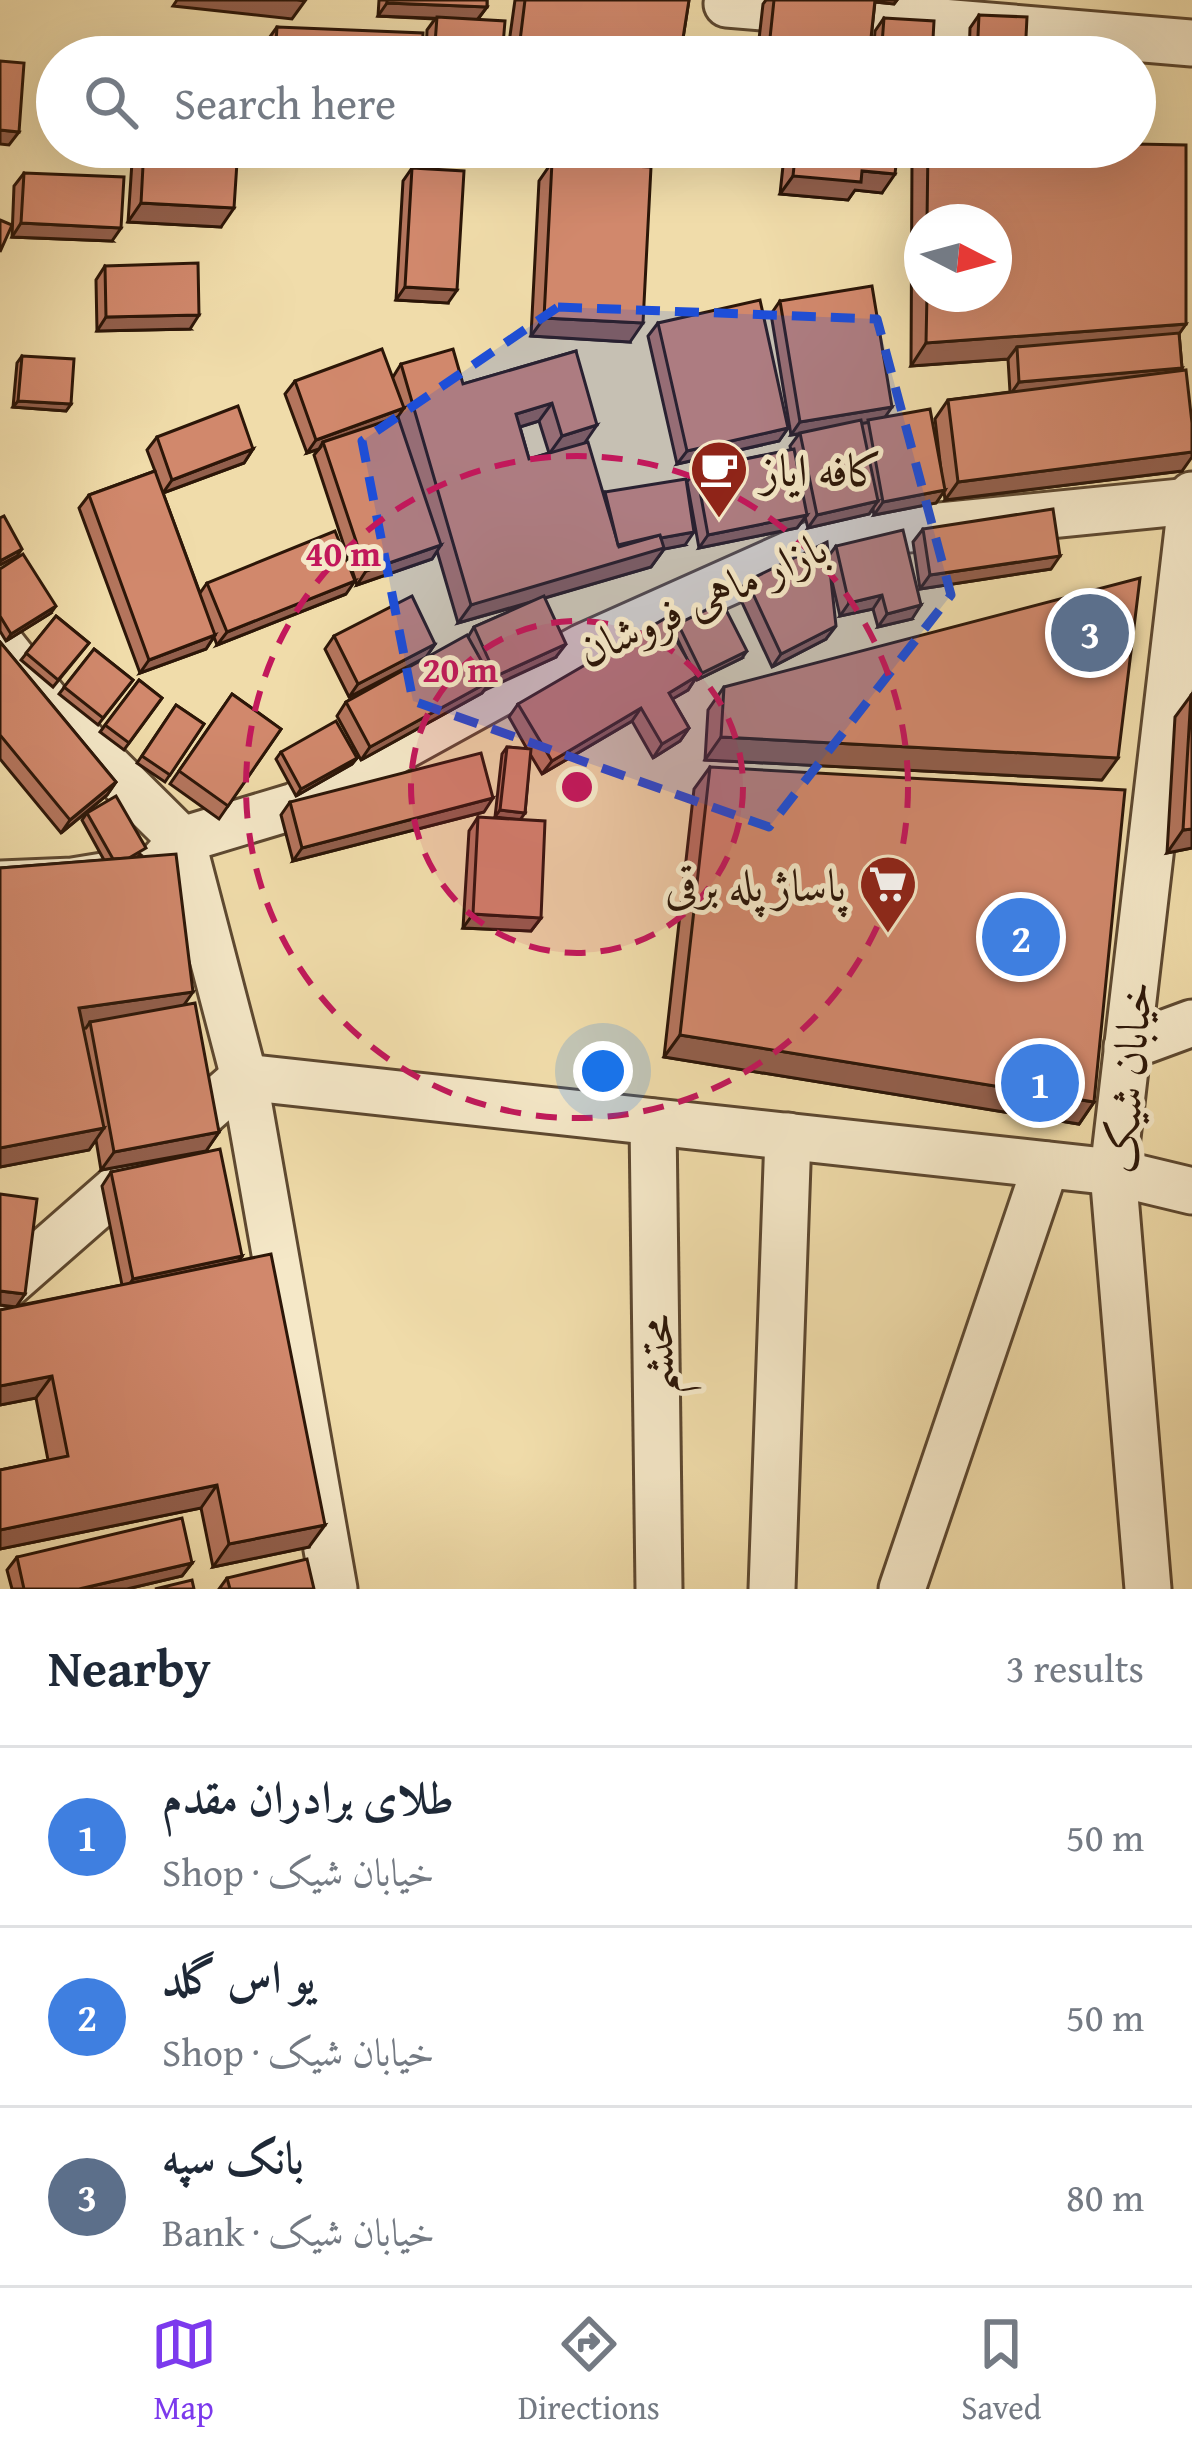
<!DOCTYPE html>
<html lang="en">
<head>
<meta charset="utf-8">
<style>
	:root { --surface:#fff; --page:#f6f6f7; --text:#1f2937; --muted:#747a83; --line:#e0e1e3; --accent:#7c3aed }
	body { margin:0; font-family:"Gentium Book Plus",Amiri,serif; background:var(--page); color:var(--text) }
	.compass { position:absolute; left:904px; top:204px; width:108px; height:108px; border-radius:50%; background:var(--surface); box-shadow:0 12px 48px #0002; rotate:96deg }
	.you { position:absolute; left:603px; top:1071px; width:42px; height:42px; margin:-30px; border:9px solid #fff; border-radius:50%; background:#1a73e8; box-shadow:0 0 0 18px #1a73e833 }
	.badge { display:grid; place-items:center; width:78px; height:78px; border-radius:50%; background:var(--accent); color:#fff; font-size:39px; font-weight:700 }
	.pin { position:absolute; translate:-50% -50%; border:6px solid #fff; box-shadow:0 3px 12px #0006 }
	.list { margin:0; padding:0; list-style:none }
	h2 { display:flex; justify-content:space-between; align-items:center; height:156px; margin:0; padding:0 48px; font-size:51px }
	h2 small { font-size:39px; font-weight:400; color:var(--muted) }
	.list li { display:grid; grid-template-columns:78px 1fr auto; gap:36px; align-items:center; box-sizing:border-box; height:180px; padding:0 48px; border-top:3px solid var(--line) }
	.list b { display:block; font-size:45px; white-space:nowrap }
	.list p { margin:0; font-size:39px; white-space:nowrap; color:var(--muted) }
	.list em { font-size:39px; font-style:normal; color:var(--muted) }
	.icon { flex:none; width:66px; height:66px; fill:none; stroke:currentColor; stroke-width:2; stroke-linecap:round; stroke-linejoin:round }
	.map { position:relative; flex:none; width:1192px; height:1589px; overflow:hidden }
	.search { position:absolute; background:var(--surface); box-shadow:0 12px 48px #0002; left:36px; right:36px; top:36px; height:132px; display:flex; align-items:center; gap:30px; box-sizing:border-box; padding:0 42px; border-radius:66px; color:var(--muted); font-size:45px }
	.sheet { height:696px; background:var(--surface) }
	nav { display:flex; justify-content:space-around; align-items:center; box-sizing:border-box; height:168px; border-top:3px solid var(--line); background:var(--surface); font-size:33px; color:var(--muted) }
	nav a { display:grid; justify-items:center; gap:6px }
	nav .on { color:var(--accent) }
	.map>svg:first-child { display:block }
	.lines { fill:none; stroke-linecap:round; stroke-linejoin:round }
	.pedestrian-casing { stroke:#5d4830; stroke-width:51 }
	.pedestrian { stroke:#f5e8c8; stroke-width:45 }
	.wall { fill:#b4755d; stroke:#2c1608; stroke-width:3; fill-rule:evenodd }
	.shaded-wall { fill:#925f4c; stroke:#2c1608; stroke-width:3 }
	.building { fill:#d1886c; stroke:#2c1608; stroke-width:3 }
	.marked { fill:#1d4ed8; fill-opacity:0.2; stroke:#1d4ed8; stroke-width:9; stroke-dasharray:24 15; stroke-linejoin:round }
	.ring { fill:none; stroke:#c2185b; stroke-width:6; stroke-dasharray:21 15 }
	.labels { text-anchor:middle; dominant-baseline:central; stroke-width:10; stroke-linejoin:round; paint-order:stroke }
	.poi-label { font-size:45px; fill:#2c1608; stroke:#f5e8c8; text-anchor:start }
	.street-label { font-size:45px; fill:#2c1608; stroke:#f5e8c8 }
	.centre { fill:#c2185b; stroke:#f5e8c8; stroke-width:6 }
	.ring-label { font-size:36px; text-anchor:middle; font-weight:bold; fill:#c2185b; stroke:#f5e8c8; stroke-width:10; stroke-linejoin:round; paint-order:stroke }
</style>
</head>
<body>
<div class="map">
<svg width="1192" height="1589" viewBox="0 0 1192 1589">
	<rect width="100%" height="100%" fill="#f0dcaa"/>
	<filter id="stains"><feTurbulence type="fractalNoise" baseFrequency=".00167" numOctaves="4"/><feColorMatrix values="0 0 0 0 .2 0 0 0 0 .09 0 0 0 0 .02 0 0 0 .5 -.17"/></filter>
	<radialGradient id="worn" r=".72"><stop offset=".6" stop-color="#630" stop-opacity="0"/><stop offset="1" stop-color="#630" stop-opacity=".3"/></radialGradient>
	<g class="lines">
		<g class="pedestrian-casing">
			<g id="pedestrian">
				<polyline points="727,4 1192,43"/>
				<polyline points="0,643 62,721 182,840 244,1077 334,1589"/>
				<polyline points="0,884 73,881 158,867 182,840 295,806 583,647 829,537 1191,501"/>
				<polyline points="1127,1047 1192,1023"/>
				<polyline points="653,1122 659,1589"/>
				<polyline points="0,1291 244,1077 1113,1172 1192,1191"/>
				<polyline points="772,1589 788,1136"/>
				<polyline points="902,1589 1046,1165"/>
				<polyline points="1148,1589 1113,1172 1192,495"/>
			</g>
		</g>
		<use href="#pedestrian" class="pedestrian"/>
	</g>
	<g class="wall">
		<polygon points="379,0 487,0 487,7 478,19 502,57 426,57 427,30 435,19 378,16"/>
		<polygon points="515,0 689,0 681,51 677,57 507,57"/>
		<polygon points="766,0 897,0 894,4 875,2 869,57 757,57 763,4"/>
		<polygon points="979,15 1025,57 969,57 970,28"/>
		<polygon points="884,18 932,57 873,57 875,31"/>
		<polygon points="277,27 422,57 263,57 264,45"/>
		<polygon points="133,147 238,147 221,227 128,222"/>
		<polygon points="785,147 898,147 882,193 855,190 848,200 780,194"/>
		<path d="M921,147H1135L1186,324L1179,333L1182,368L1180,371L1182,471L945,500L944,491L936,503L874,515L873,509L869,514L808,528L805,517L797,528L699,548L687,482L696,469L791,450L790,446L799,434L791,435L771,314L780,301L884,417L941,470L935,419L948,400L1010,392L1008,359L911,366L912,160ZM922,222H994V294H922Z"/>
		<polygon points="552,162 630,342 531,336 539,181"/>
		<polygon points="412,168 448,303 396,300 403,181"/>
		<polygon points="24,173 112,241 12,237 14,186"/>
		<polygon points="105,266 190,329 97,331 96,280"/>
		<polygon points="658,323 788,428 779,441 677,464 648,336"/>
		<path d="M576,351L585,443L603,494L605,492L685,545L664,549L651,567L545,598L556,657L486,688L482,693L361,760L337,716L346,702L468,637L474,627L529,603L458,623L437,551L432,559L357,585L314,455L319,449L307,453L285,394L295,381L393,377L401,364L463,384ZM539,421L549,453L529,459L520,427Z"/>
		<polygon points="22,356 71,404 66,411 13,407 17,363"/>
		<polygon points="157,437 253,449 244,463 163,493 200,593 207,583 346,594 217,645 214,637 206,649 140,673 79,508 89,495 155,471 147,450"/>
		<polygon points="923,529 1051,569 920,589 913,542"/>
		<polygon points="836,546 912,619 878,627 873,609 840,616 831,577 826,639 772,667 738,594 747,581 828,557"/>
		<polygon points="0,569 51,613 6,641 0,631"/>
		<polygon points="56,616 89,643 53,687 21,660"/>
		<polygon points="678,624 742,658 697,680 696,678 688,690 672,699 689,728 680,741 653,758 632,721 542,774 530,754 525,813 495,817 502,754 507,747 527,749 509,717 518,704 686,657 673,630"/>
		<polygon points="334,636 435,644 426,657 349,697 325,649"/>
		<polygon points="0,642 116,782 107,795 61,833 0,759"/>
		<polygon points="94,649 133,680 98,725 59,694"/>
		<polygon points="139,680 162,698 124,750 100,732"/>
		<polygon points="724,687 1102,780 705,760 708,710"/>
		<polygon points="232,694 281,729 219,819 170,784"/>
		<polygon points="1192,694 1192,848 1167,853 1175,717"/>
		<polygon points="176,705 204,724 165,782 137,763"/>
		<polygon points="281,752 357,758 352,764 296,796 276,759"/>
		<polygon points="710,767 1094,1102 1079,1124 664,1057 694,789"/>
		<polygon points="290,802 484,812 293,861 281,815"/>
		<polygon points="87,813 141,855 137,857 184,1005 219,1132 206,1151 101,1170 96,1140 89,1150 0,1167 0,868 104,860 82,820"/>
		<polygon points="478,817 541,918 531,931 463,928 469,831"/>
		<polygon points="111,1172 242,1256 239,1260 309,1547 213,1567 201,1508 0,1549 0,1470 48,1460 36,1398 0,1405 0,1310 15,1307 0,1305 0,1194 16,1306 122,1285 102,1186"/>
		<polygon points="17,1557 192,1563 182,1576 127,1589 12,1589 7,1570"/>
		<polygon points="227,1578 314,1589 219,1589"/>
	</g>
	<g class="shaded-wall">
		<polygon points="177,0 297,0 305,1 292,19 173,6"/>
		<polygon points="855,0 897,0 894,4"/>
		<polygon points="387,3 487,7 477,20 378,16"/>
		<polygon points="637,45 681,51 677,57 629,57"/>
		<polygon points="0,130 19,132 9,145 0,144"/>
		<polygon points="299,147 409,147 405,152"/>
		<polygon points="438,147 491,147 489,150"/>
		<polygon points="537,147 619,147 612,157"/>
		<polygon points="862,171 895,174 882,193 855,190 848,200 780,194 793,176"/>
		<polygon points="141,203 234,208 221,227 128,222"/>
		<polygon points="21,223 121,228 112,241 12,237"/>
		<polygon points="405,287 457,290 448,303 396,300"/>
		<polygon points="199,315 190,329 97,331 106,317"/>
		<polygon points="544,318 643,323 630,342 531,336"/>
		<polygon points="1186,324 1170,347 1017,347 1008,359 911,366 926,343"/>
		<polygon points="1182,368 1172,382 1010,395 1019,382"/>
		<polygon points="18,401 71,404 66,411 13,407"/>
		<polygon points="552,403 539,421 503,432 516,414"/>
		<polygon points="892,407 883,420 791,435 800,422"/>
		<polygon points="404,408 395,421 323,442 319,449 307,453 316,440"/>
		<polygon points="597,425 584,444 549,454 562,436"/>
		<polygon points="788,428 779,441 677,464 687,451"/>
		<polygon points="253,449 244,463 163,493 172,480"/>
		<polygon points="1192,452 1192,457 1182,471 945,500 958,482"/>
		<polygon points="945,490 936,503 874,515 883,502"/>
		<polygon points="878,501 869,514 808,528 817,515"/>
		<polygon points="807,515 797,528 699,548 708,535"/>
		<polygon points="694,532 685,545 664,549 651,567 458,623 471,605 613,546"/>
		<polygon points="441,545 432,559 357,585 366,571"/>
		<polygon points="22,549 17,556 0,565 0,561"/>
		<polygon points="1060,556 1051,569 920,589 930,575"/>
		<polygon points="355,581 346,594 217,645 227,632"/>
		<polygon points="882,595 873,609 840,616 849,603"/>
		<polygon points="921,605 912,619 878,627 887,614"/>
		<polygon points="56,606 51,613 6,641 11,634"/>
		<polygon points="836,626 826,639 772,667 781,654"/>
		<polygon points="215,635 206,649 140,673 149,660"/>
		<polygon points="435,644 426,657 349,697 358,684"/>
		<polygon points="566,644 556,657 487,689 496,676"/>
		<polygon points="747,651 742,658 697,680 702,673"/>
		<polygon points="697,676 688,690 659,707 669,693"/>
		<polygon points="492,680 482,693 361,760 370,747"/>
		<polygon points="641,708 632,721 542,774 552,761"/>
		<polygon points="689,728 680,741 653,758 662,744"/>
		<polygon points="721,737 1118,758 1102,780 705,760"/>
		<polygon points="357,758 352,764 296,796 301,789"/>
		<polygon points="116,782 107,795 61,833 70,820"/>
		<polygon points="493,798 484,812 293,861 302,848"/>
		<polygon points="500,810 525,813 520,820 495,817"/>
		<polygon points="1192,829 1192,848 1167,853 1183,830"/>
		<polygon points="473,914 541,918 531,931 463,928"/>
		<polygon points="193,992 177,1015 90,1022 86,1028 63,1031 79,1008"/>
		<polygon points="680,1035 1094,1102 1079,1124 664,1057"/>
		<polygon points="104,1128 89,1150 0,1167 0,1148"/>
		<polygon points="219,1132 206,1151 101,1170 114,1152"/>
		<polygon points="242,1256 232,1270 124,1292 133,1279"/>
		<polygon points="0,1291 25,1294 16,1307 0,1305"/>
		<polygon points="52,1376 36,1398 0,1405 0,1386"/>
		<polygon points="217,1485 201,1508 0,1549 0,1530"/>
		<polygon points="325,1525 309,1547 213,1567 229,1544"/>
		<polygon points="192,1563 182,1576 127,1589 79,1589"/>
	</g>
	<g class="building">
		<polygon points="387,0 487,0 487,7 387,3"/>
		<polygon points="525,0 689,0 681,51 637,45 636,57 518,57"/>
		<polygon points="774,0 875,0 869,57 768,57"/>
		<polygon points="979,15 1027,17 1025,57 977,57"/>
		<polygon points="437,17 505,21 502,57 434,57"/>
		<polygon points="884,18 934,21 932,57 881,57"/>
		<polygon points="277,27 423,33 422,57 275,57"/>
		<polygon points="151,50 243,55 243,57 150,57"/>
		<polygon points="0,61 24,63 19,132 0,130"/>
		<polygon points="1135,144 1186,145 1186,324 926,343 927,294 994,294 994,222 927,222 928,147 1135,147"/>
		<polygon points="144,147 238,147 234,208 141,203"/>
		<polygon points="796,147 898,147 895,174 862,171 861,182 793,176"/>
		<polygon points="552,162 651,167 643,323 544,318"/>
		<polygon points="412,168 464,171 457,290 405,287"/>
		<polygon points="24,173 124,177 121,228 21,223"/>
		<polygon points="0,220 12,225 0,252"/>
		<polygon points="198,263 199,315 106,317 105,266"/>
		<polygon points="872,286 892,407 800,422 780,301"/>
		<polygon points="760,300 788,428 687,451 658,323"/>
		<polygon points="1179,333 1182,368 1019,382 1017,347"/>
		<polygon points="382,349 404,408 316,440 295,381"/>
		<polygon points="453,349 463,384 576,351 597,425 562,436 552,403 516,414 529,459 588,442 619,547 660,535 664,548 471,605 401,364"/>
		<polygon points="22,356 74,359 71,404 18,401"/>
		<polygon points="1186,370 1192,423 1192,452 958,482 948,400"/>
		<polygon points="238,406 253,449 172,480 157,437"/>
		<polygon points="930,409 945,490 883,502 868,420"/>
		<polygon points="398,417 441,545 366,571 323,442"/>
		<polygon points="861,420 878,501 817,515 800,433"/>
		<polygon points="794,449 807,515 708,535 696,469"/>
		<polygon points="155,471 215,635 149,660 89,495"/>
		<polygon points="686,479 694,532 661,538 660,535 618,545 605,492"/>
		<polygon points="1053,509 1060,556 930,575 923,529"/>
		<polygon points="4,516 22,549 0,561 0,518"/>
		<polygon points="903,530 921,605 887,614 882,595 849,603 836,546"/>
		<polygon points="335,531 355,581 227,632 207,583"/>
		<polygon points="827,542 836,626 781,654 747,581"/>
		<polygon points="23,554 56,606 11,634 0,616 0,569"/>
		<polygon points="1140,578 1118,758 721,737 724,687"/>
		<polygon points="412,596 435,644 358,684 334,636"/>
		<polygon points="544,596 566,644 496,676 474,627"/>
		<polygon points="722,602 747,651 702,673 678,624"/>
		<polygon points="56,616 89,643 58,680 26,653"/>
		<polygon points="664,619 697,676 669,693 689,728 662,744 641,708 552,761 518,704"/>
		<polygon points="467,635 492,680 370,747 346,702"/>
		<polygon points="0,642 116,782 70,820 0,735"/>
		<polygon points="94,649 133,680 103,718 64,687"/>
		<polygon points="139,680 162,698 129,743 105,725"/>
		<polygon points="232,694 281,729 228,806 179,771"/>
		<polygon points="1192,694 1192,829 1183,830 1191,695"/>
		<polygon points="176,705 204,724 170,775 142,756"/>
		<polygon points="336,721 357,758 301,789 281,752"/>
		<polygon points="507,747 531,749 525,813 500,810"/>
		<polygon points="481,753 493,798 302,848 290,802"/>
		<polygon points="710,767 1125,790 1094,1102 680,1035"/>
		<polygon points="116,796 146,848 129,858 113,859 87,813"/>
		<polygon points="478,817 545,821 541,918 473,914"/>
		<polygon points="176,854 193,992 79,1008 104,1128 0,1148 0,868"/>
		<polygon points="195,1003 219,1132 114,1152 90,1022"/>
		<polygon points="220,1149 242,1256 133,1279 111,1172"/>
		<polygon points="0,1194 37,1199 25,1294 0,1291"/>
		<polygon points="271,1254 325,1525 229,1544 217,1485 0,1530 0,1470 68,1456 52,1376 0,1386 0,1310"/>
		<polygon points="182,1518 192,1563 79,1589 24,1589 17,1557"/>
		<polygon points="307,1559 314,1589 230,1589 227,1578"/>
		<polygon points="192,1580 194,1589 155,1589"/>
	</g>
	<path class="marked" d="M558,307L877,319L951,595L769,827L413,701L362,441Z"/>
	<circle cx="577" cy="787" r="166" fill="#c2185b" fill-opacity=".12"/>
	<g class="ring">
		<circle cx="577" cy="787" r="166"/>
		<circle cx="577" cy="787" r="331"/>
	</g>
	<defs>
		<g id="cafe-pin" transform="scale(3)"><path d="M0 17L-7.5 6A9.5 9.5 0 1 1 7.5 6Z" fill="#8f2418" stroke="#f5e8c8"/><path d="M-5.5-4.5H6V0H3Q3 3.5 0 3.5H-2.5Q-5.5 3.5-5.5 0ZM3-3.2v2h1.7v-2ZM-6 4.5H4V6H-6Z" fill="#fff"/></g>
		<g id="supermarket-pin" transform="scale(3)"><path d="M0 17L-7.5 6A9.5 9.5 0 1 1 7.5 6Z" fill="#8f2418" stroke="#f5e8c8"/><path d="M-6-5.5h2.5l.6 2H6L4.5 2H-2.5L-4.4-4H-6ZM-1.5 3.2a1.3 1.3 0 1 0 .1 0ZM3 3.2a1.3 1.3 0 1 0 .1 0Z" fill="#fff"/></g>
	</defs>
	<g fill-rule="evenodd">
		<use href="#cafe-pin" x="719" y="469"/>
		<use href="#supermarket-pin" x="888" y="884"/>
	</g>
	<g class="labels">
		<g class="poi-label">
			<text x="761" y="469">کافه ایاز</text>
			<text x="846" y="884" text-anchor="end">پاساژ پله برقی</text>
		</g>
		<g class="street-label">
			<text transform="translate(702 598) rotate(-24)">بازار ماهی فروشان</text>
			<text transform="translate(1127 1077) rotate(-85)">خیابان شیک</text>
			<text transform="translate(656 1355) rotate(-91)">محتشم</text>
		</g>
	</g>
	<circle cx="577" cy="787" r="18" class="centre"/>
	<g class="ring-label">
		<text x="343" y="566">40 m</text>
		<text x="460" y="682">20 m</text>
	</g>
	<rect width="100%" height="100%" filter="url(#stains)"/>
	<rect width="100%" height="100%" fill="url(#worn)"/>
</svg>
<svg class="compass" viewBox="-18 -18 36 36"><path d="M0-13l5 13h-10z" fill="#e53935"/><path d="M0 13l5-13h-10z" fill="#747a83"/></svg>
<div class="you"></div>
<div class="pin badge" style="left:1040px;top:1083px;background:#3f7fe0">1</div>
<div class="pin badge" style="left:1021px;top:937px;background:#3f7fe0">2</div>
<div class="pin badge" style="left:1090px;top:633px;background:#5c6f8a">3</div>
<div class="search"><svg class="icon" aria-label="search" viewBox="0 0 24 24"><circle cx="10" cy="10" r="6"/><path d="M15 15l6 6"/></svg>Search here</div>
</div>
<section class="sheet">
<h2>Nearby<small>3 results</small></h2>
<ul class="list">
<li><span class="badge" style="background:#3f7fe0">1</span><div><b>طلای برادران مقدم</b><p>Shop · خیابان شیک</p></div><em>50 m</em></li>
<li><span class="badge" style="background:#3f7fe0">2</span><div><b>یو اس گلد</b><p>Shop · خیابان شیک</p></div><em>50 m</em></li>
<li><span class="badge" style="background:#5c6f8a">3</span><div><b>بانک سپه</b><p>Bank · خیابان شیک</p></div><em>80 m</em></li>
</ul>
</section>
<nav>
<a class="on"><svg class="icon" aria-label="map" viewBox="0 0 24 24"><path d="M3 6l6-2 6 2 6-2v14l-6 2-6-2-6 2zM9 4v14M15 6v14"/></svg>Map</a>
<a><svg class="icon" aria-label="directions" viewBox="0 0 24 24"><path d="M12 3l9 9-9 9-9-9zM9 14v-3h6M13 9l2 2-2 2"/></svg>Directions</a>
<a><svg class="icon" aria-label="saved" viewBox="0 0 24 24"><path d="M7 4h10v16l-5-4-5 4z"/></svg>Saved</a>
</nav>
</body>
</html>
